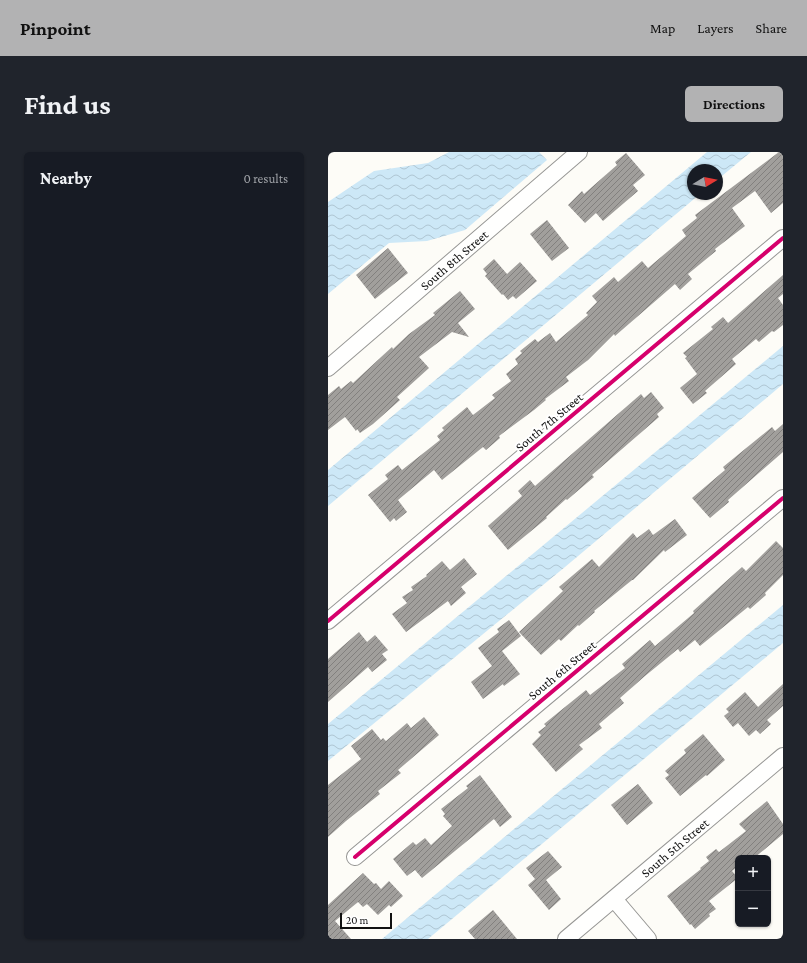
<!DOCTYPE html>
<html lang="en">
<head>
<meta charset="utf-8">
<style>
	:root { --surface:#171b24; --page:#20242c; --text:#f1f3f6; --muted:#9ea1a6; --line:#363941; --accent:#b2b2b3 }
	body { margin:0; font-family:"Crimson Pro",serif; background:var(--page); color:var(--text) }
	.controls { position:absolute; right:12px; bottom:12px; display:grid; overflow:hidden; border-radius:6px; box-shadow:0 1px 3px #0004 }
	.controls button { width:36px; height:36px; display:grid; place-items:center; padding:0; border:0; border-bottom:1px solid var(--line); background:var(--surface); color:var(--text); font:20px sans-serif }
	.compass { position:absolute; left:359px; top:12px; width:36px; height:36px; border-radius:50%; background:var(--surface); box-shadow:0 1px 3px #0004; rotate:80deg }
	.scale { position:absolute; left:12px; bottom:10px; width:52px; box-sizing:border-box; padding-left:4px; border:2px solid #111; border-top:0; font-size:11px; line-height:14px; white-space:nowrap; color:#111; -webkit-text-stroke:3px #fff; paint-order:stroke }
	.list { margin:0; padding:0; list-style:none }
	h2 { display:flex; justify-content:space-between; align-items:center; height:52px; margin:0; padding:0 16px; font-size:17px }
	h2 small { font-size:13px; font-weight:400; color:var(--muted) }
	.map { position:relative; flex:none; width:455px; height:787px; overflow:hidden; border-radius:6px }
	header { display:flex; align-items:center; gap:24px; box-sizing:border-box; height:56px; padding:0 20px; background:var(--accent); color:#111 }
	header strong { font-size:19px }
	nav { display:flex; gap:22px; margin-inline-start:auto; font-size:14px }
	.intro { display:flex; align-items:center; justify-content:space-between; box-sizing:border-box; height:96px; padding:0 24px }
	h1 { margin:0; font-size:28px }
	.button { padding:10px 18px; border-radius:6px; background:var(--accent); color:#111; font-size:14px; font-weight:700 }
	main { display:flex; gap:24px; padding:0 24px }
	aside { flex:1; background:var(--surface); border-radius:6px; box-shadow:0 1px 3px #0004 }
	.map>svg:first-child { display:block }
	.water { fill:url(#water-waves) }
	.building { fill:url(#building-hatch) }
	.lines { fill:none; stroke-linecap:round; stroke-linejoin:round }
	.minor-casing { stroke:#979795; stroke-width:18 }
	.minor { stroke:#fffffe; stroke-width:16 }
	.cycleway-casing { stroke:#fff; stroke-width:6 }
	.cycleway { stroke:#d6006c; stroke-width:4 }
	.labels { text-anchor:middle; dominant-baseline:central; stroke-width:4; stroke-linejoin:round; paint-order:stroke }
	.street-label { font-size:13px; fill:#111; stroke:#fff }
</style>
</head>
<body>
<header>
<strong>Pinpoint</strong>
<nav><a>Map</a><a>Layers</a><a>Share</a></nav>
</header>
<div class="intro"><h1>Find us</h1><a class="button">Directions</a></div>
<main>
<aside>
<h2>Nearby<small>0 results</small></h2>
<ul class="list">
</ul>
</aside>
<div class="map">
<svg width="455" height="787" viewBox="0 0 455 787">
	<defs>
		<pattern id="water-waves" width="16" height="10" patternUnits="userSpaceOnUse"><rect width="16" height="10" fill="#cde8f7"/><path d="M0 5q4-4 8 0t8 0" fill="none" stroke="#afc6d3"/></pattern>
		<pattern id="building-hatch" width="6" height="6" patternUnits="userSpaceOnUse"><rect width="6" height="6" fill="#a19f9c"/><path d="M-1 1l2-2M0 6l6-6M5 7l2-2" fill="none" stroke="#82807e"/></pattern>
	</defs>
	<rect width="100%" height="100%" fill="#fdfcf7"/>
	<g class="water">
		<polygon points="121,0 211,0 219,8 137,78 99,89 61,91 0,142 0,50 46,19 100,11"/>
		<polygon points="379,0 423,0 389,28 389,18 365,18 365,42 372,42 0,354 0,318"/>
		<polygon points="455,194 455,232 237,415 0,609 0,572"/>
		<polygon points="455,453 455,491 100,787 54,787"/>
	</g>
	<g class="building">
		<polygon points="451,0 455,0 455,51 443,61 427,39 404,56 417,74 387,97 388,99 360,122 364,127 352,138 347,132 287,184 286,182 260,208 238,225 241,229 217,247 218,248 206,258 171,284 172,286 158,298 155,295 114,328 106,318 70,348 79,360 68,369 66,366 62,370 40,343 60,327 57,323 70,313 74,318 112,288 109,284 116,278 114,276 139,255 145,263 167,246 164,243 183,229 178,222 190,212 187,207 194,201 192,199 207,187 210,190 222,181 228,190 260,163 258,161 269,150 264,144 286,125 290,130 314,109 320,116 358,84 354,78 369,66 367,63"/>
		<polygon points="298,1 317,23 305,33 310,39 275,69 268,61 257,71 240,53 254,39 256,42 289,13 287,10"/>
		<polygon points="219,68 241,96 224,109 202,82"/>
		<polygon points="60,96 80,121 47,147 28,123"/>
		<polygon points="166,107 179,122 192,110 209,129 188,147 185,144 180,148 175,142 174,143 157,124 159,122 155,117"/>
		<polygon points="455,123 455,142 450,146 455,153 455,173 446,180 444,179 431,190 428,187 404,207 408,212 377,239 379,241 365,252 352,236 369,222 357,206 359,205 355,201 385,177 383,175 395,165 400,171"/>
		<polygon points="132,139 147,157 130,171 141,185 124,180 91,205 101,216 69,245 72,248 45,272 32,281 29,277 28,279 17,265 0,278 0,243 11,234 13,237 23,229 25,231 64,195 65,197 81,182 107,163 105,161"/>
		<polygon points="323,240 336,256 329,262 331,265 264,323 266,325 239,348 238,347 218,365 219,366 180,398 160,374 194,344 190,339 202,328 207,334 313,242 316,246"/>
		<polygon points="455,272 455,300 400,348 401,350 382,366 364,346 397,318 395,315 444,275 447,279"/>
		<polygon points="347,367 359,383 337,400 336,398 305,428 304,428 266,459 267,460 251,474 250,473 233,489 231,487 213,503 191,480 235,439 231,435 264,407 271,415 305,381 309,386 321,377 325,383"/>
		<polygon points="448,389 455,396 455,423 437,441 438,443 422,457 420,455 372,494 367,488 352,500 350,497 317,524 292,546 296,551 271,572 274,576 251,593 255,597 228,620 204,592 213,583 210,580 218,574 216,572 258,538 262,543 297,516 294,512 322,488 327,494 366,461 365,459 414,415 418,419"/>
		<polygon points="136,406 149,422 133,435 138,441 123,454 120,449 78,480 64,462 79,451 74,445 85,438 83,435 99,424 98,423 114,409 122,418"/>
		<polygon points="181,468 193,484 174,499 192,522 176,534 175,532 155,547 143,530 164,514 150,496 171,480 169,477"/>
		<polygon points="31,480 39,490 47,483 60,498 54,502 59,508 44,520 40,515 0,550 0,507"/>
		<polygon points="455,532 455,554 439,568 443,572 432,582 428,578 421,584 410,571 405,575 396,564 401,560 398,557 417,540 430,555"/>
		<polygon points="96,565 111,583 70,618 73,621 50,639 52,642 18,669 0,685 0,633 33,607 23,594 44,577 53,588 55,586 58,589 79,571 83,576"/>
		<polygon points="375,582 397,608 379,624 378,623 352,644 337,626 341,623 337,619 358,601 356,598"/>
		<polygon points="152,623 184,665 172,675 166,667 94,726 87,718 79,724 65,707 85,690 88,693 97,686 103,693 124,674 115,664 117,662 113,657 140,636 138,634"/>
		<polygon points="310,632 325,651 299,673 283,653"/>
		<polygon points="439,649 455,672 455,682 426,706 410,706 410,714 404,719 410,726 381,749 388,757 381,762 382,764 367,777 363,772 362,773 339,744 373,717 372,716 381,709 378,705 388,697 391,700 418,679 411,672"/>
		<polygon points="220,699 234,715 218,728 233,747 221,758 200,733 207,727 198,716"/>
		<polygon points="35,721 46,732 48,731 53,737 61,729 75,744 63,755 61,753 50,763 39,752 35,755 30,750 7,769 23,787 0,787 0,753"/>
		<polygon points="165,758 189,787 147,787 140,779"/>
	</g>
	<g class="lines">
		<g class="minor-casing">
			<g id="minor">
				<path id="s1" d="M0,216L251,0"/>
				<polyline points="0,469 455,86"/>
				<polyline points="27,705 455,346"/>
				<polyline points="286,747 320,787"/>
				<path id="s2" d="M238,787L455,604"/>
			</g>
		</g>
		<use href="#minor" class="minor"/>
		<g class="cycleway-casing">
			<g id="cycleway">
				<polyline points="0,469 455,86"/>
				<polyline points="27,705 455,346"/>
			</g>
		</g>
		<use href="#cycleway" class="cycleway"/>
	</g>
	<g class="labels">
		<g class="street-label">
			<text stroke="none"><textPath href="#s1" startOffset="166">South 8th Street</textPath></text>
			<text transform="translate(221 270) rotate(-40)">South 7th Street</text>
			<text transform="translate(234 518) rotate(-40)">South 6th Street</text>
			<text stroke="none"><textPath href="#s2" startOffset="142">South 5th Street</textPath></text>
		</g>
	</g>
</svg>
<div class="controls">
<button>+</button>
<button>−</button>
</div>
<svg class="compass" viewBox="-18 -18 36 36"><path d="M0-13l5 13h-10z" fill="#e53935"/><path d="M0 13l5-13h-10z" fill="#9ea1a6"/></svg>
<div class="scale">20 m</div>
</div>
</main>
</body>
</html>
